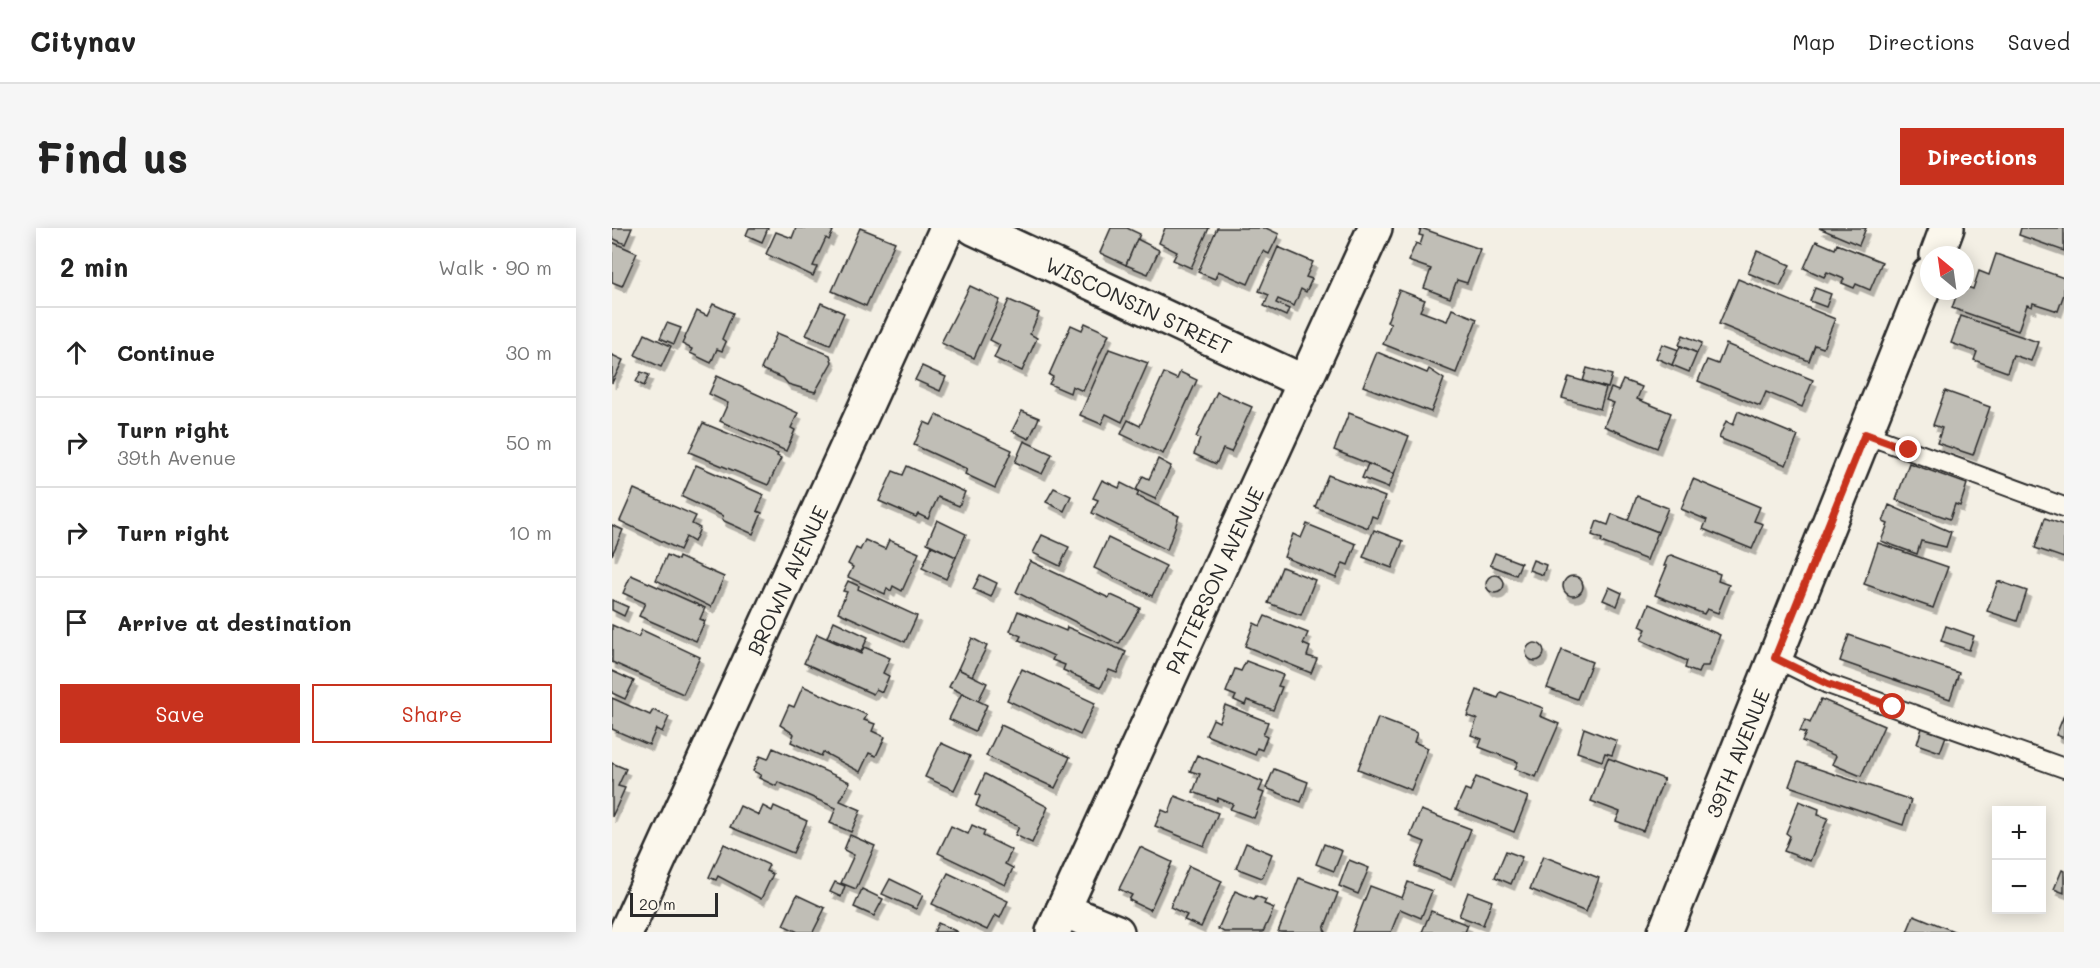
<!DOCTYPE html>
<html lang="en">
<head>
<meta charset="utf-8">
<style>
	:root { --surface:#fff; --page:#f6f6f6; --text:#222; --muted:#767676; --line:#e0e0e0; --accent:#c8321e }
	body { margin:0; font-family:Mali,sans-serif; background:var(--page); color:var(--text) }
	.controls { position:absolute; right:18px; bottom:18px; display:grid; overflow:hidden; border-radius:0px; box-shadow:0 3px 15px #0003 }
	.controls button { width:54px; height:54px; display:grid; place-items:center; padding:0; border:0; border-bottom:2px solid var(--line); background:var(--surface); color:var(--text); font:30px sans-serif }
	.compass { position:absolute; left:1308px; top:18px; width:54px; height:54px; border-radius:50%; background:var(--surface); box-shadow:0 3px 15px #0003; rotate:331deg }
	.scale { position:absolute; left:18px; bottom:15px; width:88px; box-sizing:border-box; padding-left:6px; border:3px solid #2b2b2b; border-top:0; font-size:16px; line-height:21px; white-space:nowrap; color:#2b2b2b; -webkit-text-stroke:4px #fbf7ec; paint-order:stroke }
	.stop { position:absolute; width:18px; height:18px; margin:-14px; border:4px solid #c8321e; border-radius:50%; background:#fff }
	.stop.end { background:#c8321e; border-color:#fff; box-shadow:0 2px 6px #0008 }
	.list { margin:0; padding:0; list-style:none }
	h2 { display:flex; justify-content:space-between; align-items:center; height:78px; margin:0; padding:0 24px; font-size:26px }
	h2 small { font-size:20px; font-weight:400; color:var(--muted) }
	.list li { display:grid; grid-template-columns:39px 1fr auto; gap:18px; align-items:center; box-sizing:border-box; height:90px; padding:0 24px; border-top:2px solid var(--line) }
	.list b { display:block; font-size:22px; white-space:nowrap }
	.list p { margin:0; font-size:20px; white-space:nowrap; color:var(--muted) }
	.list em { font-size:20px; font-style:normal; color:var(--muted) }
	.actions { display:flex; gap:12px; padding:18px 24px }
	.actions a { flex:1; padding:14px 0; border:2px solid var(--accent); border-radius:0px; text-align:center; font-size:21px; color:var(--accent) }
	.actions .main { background:var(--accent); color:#fff }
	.icon { flex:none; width:33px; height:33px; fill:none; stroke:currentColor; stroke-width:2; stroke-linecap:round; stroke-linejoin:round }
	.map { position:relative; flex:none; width:1452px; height:704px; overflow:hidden; border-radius:0px }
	header { display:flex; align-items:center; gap:36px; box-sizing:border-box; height:84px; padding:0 30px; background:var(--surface); border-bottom:2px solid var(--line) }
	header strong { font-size:28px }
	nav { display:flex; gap:33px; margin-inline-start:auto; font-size:21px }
	.intro { display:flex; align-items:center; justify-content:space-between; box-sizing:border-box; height:144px; padding:0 36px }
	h1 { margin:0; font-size:42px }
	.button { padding:15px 27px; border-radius:0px; background:var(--accent); color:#fff; font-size:21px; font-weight:700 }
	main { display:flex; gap:36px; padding:0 36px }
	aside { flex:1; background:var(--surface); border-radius:0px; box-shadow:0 3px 15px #0003 }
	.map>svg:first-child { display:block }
	.building { fill:#c0beb6; stroke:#2b2b2b; stroke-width:1.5; filter:url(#shadow) }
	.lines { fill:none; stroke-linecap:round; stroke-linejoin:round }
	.service-casing { stroke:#2b2b2b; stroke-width:22 }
	.minor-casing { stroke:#2b2b2b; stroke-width:38 }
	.service { stroke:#fbf7ec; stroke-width:18 }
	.minor { stroke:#fbf7ec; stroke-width:33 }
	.route { stroke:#c8321e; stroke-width:8 }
	.labels { text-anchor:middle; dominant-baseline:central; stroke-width:4.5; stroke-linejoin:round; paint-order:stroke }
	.street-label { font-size:21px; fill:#2b2b2b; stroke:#fbf7ec }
</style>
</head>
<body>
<header>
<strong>Citynav</strong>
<nav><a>Map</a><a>Directions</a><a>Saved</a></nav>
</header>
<div class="intro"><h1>Find us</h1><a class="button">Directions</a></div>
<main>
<aside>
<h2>2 min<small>Walk · 90 m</small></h2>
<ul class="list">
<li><svg class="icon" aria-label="ahead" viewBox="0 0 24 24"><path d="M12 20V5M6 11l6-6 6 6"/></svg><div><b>Continue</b></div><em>30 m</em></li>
<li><svg class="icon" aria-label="right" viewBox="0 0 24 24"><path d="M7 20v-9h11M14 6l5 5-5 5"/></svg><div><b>Turn right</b><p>39th Avenue</p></div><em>50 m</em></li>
<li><svg class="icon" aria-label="right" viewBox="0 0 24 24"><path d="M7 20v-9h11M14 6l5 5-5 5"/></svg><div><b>Turn right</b></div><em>10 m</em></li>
<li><svg class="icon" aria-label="arrive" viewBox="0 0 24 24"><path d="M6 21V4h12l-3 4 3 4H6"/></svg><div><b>Arrive at destination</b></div></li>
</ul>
<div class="actions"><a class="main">Save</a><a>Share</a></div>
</aside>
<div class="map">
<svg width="1452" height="704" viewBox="0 0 1452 704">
	<defs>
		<filter id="shadow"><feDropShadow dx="3.5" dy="6" stdDeviation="0" flood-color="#0004"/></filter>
	</defs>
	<rect width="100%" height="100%" fill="#f3efe4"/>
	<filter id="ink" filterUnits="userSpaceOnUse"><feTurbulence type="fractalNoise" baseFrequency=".0167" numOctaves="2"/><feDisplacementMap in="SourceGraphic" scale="12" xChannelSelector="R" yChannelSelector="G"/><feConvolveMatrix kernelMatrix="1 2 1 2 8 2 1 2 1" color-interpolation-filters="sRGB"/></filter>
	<g filter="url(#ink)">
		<g class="building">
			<polygon points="0,0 20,0 13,16 0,10"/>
			<polygon points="137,0 156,0 150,14 134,7"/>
			<polygon points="184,0 215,0 221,3 217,12 214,10 201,38 205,39 201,48 154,26 164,4 180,10"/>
			<polygon points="248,0 283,14 254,78 220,63"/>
			<polygon points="499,0 515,0 528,6 514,37 488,25"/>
			<polygon points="553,0 597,0 579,40 561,32 565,24 547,15"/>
			<polygon points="605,0 654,0 667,6 657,26 651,23 636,56 606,43 603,51 586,44"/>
			<polygon points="809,0 868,21 855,55 845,52 838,70 812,60 819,41 796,33 804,15 808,17 811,8 807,7"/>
			<polygon points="1207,0 1254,0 1247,17"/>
			<polygon points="1409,0 1452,0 1452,23 1407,7"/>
			<polygon points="525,11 547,22 536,46 514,37"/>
			<polygon points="1204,13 1223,21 1225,16 1270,34 1258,62 1244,56 1242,60 1230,55 1232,51 1215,44 1212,49 1192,40"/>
			<polygon points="0,14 25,25 10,58 0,54"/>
			<polygon points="666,19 701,34 694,49 700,51 694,64 689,61 682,78 666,71 664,75 677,81 674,88 652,78 657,67 647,63"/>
			<polygon points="1145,23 1178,37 1168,58 1136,45"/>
			<polygon points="1384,26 1452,50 1452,66 1446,83 1421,75 1420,79 1415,77 1406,103 1340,80 1346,63 1353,63 1353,58 1361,61 1367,43 1377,47"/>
			<polygon points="1126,51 1223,91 1211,120 1203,117 1197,133 1107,96"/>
			<polygon points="358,58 388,72 362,130 329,115"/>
			<polygon points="1203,60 1219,66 1214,79 1198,73"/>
			<polygon points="787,62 813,72 808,83 835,93 840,81 865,91 844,145 771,116 779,95 775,94"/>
			<polygon points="397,72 427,85 418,106 425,110 410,143 382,130 388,117 378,112"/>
			<polygon points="209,75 232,85 218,117 194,107"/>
			<polygon points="101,76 121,85 110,111 114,114 110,123 105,121 99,135 78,125 80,121 70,116 85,83 95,88"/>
			<polygon points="1349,88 1426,114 1419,133 1401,127 1395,144 1362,132 1365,124 1339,115"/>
			<polygon points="55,95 69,100 62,116 48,110"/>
			<polygon points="473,95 497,106 471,163 460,158 458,165 437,156 441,149 437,147 459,97 470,102"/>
			<polygon points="165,105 218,127 220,134 203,164 176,156 171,150 149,141"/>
			<polygon points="33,106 59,118 49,139 23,127"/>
			<polygon points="1071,107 1090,115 1085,125 1067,117"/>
			<polygon points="1050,116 1067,122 1060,137 1044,130"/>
			<polygon points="1114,116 1201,152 1190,179 1154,164 1148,178 1086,153 1095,132 1106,136"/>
			<polygon points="1068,118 1085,125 1077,144 1060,137"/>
			<polygon points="497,121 536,135 510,194 494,186 489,196 468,187"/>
			<polygon points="765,124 815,145 817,141 832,151 819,184 751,158"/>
			<polygon points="0,127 11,132 0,155"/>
			<polygon points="310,138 334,149 328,163 303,152"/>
			<polygon points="975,140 1000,147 996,160 971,153"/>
			<polygon points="29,144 37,147 32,158 24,154"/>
			<polygon points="568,144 585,152 551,226 509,206 516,192 528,198 552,145 565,151"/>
			<polygon points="105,148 186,185 179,200 183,202 174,223 108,193 116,175 97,166"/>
			<polygon points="957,149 994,160 988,181 950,170"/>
			<polygon points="1011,152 1030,159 1025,171 1059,185 1045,220 992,198 1002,175 994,172 999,160 1006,163"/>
			<polygon points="1333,163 1378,179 1361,227 1325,215 1330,200 1321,197"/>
			<polygon points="605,164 640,179 619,224 611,221 604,236 582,226 588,211 584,209"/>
			<polygon points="410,183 427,190 417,211 400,203"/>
			<polygon points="1126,183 1186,208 1174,237 1107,210 1114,193 1121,197"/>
			<polygon points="737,185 797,208 782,246 722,222"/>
			<polygon points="324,187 400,222 383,260 353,246 355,241 302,217 312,194 319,197"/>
			<polygon points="91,195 166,226 165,228 169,230 156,257 77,224"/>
			<polygon points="412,213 440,226 430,246 403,234"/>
			<polygon points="546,231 559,238 543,271 524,262 531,248 537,251"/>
			<polygon points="1297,235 1355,256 1348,278 1343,276 1338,291 1284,272"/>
			<polygon points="756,236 782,246 776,260 750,250"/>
			<polygon points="84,237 152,267 145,283 150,285 141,306 110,292 111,288 70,269"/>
			<polygon points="295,238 353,264 347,278 326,269 316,291 306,286 304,289 267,273 281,243 291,247"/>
			<polygon points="716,247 773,269 765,290 760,288 756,300 703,279"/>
			<polygon points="1081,251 1148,279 1142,293 1151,296 1140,321 1091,301 1095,292 1069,281"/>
			<polygon points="490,252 507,260 509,255 527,264 525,268 567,288 555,322 480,285 486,272 481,270"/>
			<polygon points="442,260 459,268 452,283 434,274"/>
			<polygon points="22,261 84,288 80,296 88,300 82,314 74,309 68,322 8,293"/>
			<polygon points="1025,268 1056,280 1046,304 1016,292"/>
			<polygon points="1277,277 1339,304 1334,319 1309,313 1305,326 1269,313 1276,296 1271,294"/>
			<polygon points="1000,286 1046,304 1035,332 989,314 990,311 980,307 985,293 996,297"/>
			<polygon points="1433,290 1452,297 1452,330 1423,320"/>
			<polygon points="325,292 354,306 344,329 315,315"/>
			<polygon points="695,296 744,316 736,337 731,335 724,350 672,329 681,306 689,310"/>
			<polygon points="0,297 11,302 0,327"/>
			<polygon points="762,302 791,313 780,340 751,329"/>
			<polygon points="430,307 457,319 448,338 421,325"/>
			<polygon points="496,310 554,338 540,368 482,340"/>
			<polygon points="253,312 273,321 277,312 307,325 290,363 281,358 279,363 275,360 273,366 236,349 241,339 236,336 244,320 248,322"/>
			<polygon points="1266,315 1336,339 1321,380 1252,356"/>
			<polygon points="320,318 344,329 334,351 310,340"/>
			<polygon points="883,325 909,335 904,347 878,337"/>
			<polygon points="55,327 66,332 67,329 112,349 99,379 44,352"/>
			<polygon points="1059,327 1108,346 1106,353 1117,357 1106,385 1095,381 1092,386 1043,367 1055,338 1052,338 1056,328"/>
			<polygon points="921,332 934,337 931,347 917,342"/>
			<polygon points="418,333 497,370 499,367 528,380 507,416 404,364"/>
			<polygon points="670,339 703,352 689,387 656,375"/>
			<polygon points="19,347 93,380 88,391 93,393 84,413 27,388 33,375 11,365"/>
			<polygon points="368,347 385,355 379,369 361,361"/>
			<circle cx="883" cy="356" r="9"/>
			<circle cx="961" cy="358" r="10"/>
			<polygon points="236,353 247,358 246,361 305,388 293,414 226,384 235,364 231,363"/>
			<polygon points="1386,353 1415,363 1405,393 1375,383"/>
			<polygon points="997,359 1010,365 1005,378 991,372"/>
			<polygon points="0,372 16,379 12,388 0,382"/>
			<polygon points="1037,376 1108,407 1096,438 1089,438 1086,445 1073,440 1075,433 1029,412 1034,401 1028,398"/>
			<polygon points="406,383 454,403 455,399 514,424 505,445 497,442 489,459 451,442 453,437 440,432 442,428 407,412 409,408 398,403"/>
			<polygon points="653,388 696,405 691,416 698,419 695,428 705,431 699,445 633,418 642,395 648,398"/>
			<polygon points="222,393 256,409 249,424 215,409"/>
			<polygon points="0,397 26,409 30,402 88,429 71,466 0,434"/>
			<polygon points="1334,398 1362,408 1357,422 1329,413"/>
			<polygon points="205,406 249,426 252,419 278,430 271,445 277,448 270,464 264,461 261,466 192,435"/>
			<polygon points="1237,407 1347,445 1338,471 1228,433"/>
			<polygon points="360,410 375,418 360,448 346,441"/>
			<circle cx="923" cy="424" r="9"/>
			<polygon points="950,422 980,434 965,471 935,460"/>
			<polygon points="634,433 671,447 666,458 670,459 661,482 635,472 633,477 622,472 624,468 614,464 623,441 629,443"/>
			<polygon points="346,441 375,455 366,473 337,459"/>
			<polygon points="410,441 483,475 468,507 395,472"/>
			<polygon points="0,443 22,453 13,471 0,465"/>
			<polygon points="191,458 255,487 252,492 263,496 260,503 273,509 264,528 257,525 248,544 211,524 209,528 179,514 182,506 168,497 177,477 182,479"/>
			<polygon points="865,462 886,470 889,464 931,480 928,488 947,496 924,549 903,541 906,534 867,519 870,511 859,507 865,491 855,488"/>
			<polygon points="350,465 375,477 363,503 337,491"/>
			<polygon points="0,470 38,487 41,482 57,489 50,504 44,501 37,517 0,501"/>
			<polygon points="1209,471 1272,498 1249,548 1220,536 1224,528 1190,513 1194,505 1188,503 1193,492 1198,495"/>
			<polygon points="613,477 656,494 651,507 655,509 650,522 645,520 643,527 594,507 601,491 607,494"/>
			<polygon points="1452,487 1452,510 1444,507"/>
			<polygon points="766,490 805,505 802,514 816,520 799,562 746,541"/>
			<polygon points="389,497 458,529 443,560 374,528"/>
			<polygon points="972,500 1005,513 1000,527 993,525 990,533 965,524"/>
			<polygon points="1310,500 1334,508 1328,524 1305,516"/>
			<polygon points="329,515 358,528 342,562 313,549"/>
			<polygon points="161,520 238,554 228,573 249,582 239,604 218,595 224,580 166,554 164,558 147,550 149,547 141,543 148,528 156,531"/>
			<polygon points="585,527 651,554 647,563 652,565 642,590 618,581 621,576 606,570 605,573 581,564 588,546 578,543"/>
			<polygon points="996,530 1052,551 1031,603 1004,593 1008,584 979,573"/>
			<polygon points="1186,534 1299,572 1291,597 1177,558"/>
			<polygon points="0,535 14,541 6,558 13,560 0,589"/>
			<polygon points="662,541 696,554 689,574 654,560"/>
			<polygon points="373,546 436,579 420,615 403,607 407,599 364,578 368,568 364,566"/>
			<polygon points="864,549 916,569 902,604 844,581 853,561 858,563"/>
			<polygon points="563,568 606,585 592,618 543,598 550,582 557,585"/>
			<polygon points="1187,573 1207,581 1206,587 1216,590 1198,633 1172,623 1178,608 1174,605"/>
			<polygon points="128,578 147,587 151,578 160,583 162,578 195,593 181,625 118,599"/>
			<polygon points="809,582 859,601 839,652 803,638 813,614 798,608"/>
			<polygon points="360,597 373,603 371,608 400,622 393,636 401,640 393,657 326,625 339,598 356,606"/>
			<polygon points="238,607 263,618 244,661 229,655 242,627 232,622"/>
			<polygon points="634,615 660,626 650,650 624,640"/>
			<polygon points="112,616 157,637 154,643 161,646 149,671 106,648 104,652 97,649"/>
			<polygon points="712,616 730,623 722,643 704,636"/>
			<polygon points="528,619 560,634 538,682 517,672 520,667 507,661"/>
			<polygon points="894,623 910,629 899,656 883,649"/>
			<polygon points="931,628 987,650 974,684 918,661"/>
			<polygon points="737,632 757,640 746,666 727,658"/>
			<polygon points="577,638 610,653 589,699 572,692 575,687 558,679"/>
			<polygon points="1450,642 1452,643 1452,665 1442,661"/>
			<polygon points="336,645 396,673 388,690 383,687 375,702 320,676"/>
			<polygon points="687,650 726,665 712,701 714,704 666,704"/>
			<polygon points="278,651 311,667 304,681 270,666"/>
			<polygon points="223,654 233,658 229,669 218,664"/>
			<polygon points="796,654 820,663 809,690 788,681 779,704 740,704 758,658 790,670"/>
			<polygon points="250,661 271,671 262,688 242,679"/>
			<polygon points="623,663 642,671 644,668 654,672 652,676 662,680 651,704 612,704 606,701"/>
			<polygon points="856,664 880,673 871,697 847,688"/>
			<polygon points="185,667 213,680 201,704 186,704 171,697"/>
			<polygon points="819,683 856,697 853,704 810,704"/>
			<polygon points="1302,687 1344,704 1295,704"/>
			<polygon points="326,695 346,704 322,704"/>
		</g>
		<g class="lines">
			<g class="service-casing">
				<g id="service">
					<polyline points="1253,206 1452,279"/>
					<polyline points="1163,430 1216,456 1452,540"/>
				</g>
			</g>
			<g class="minor-casing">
				<g id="minor">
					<polyline points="362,0 692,154"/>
					<polyline points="1325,27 1335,0"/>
					<polyline points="451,682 505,704"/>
					<polyline points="14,704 335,0"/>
					<polyline points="441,704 763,0"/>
					<polyline points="1053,704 1317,46"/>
				</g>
			</g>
			<use href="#service" class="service"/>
			<use href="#minor" class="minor"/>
		</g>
	</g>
	<g class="lines" filter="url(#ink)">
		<polyline class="route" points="1281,479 1216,456 1163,430 1253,206 1297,222"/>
	</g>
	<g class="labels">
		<g class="street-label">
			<text transform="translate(527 77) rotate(25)">WISCONSIN STREET</text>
			<text transform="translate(175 352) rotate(-65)">BROWN AVENUE</text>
			<text transform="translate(602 352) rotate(-65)">PATTERSON AVENUE</text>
			<text transform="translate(1125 525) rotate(-68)">39TH AVENUE</text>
		</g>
	</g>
</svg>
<div class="controls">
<button>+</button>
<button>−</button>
</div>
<svg class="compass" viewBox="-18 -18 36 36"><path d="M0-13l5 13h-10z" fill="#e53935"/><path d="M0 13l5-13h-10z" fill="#767676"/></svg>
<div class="scale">20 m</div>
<div class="stop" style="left:1281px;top:479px"></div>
<div class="stop end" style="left:1297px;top:222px"></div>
</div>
</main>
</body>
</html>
